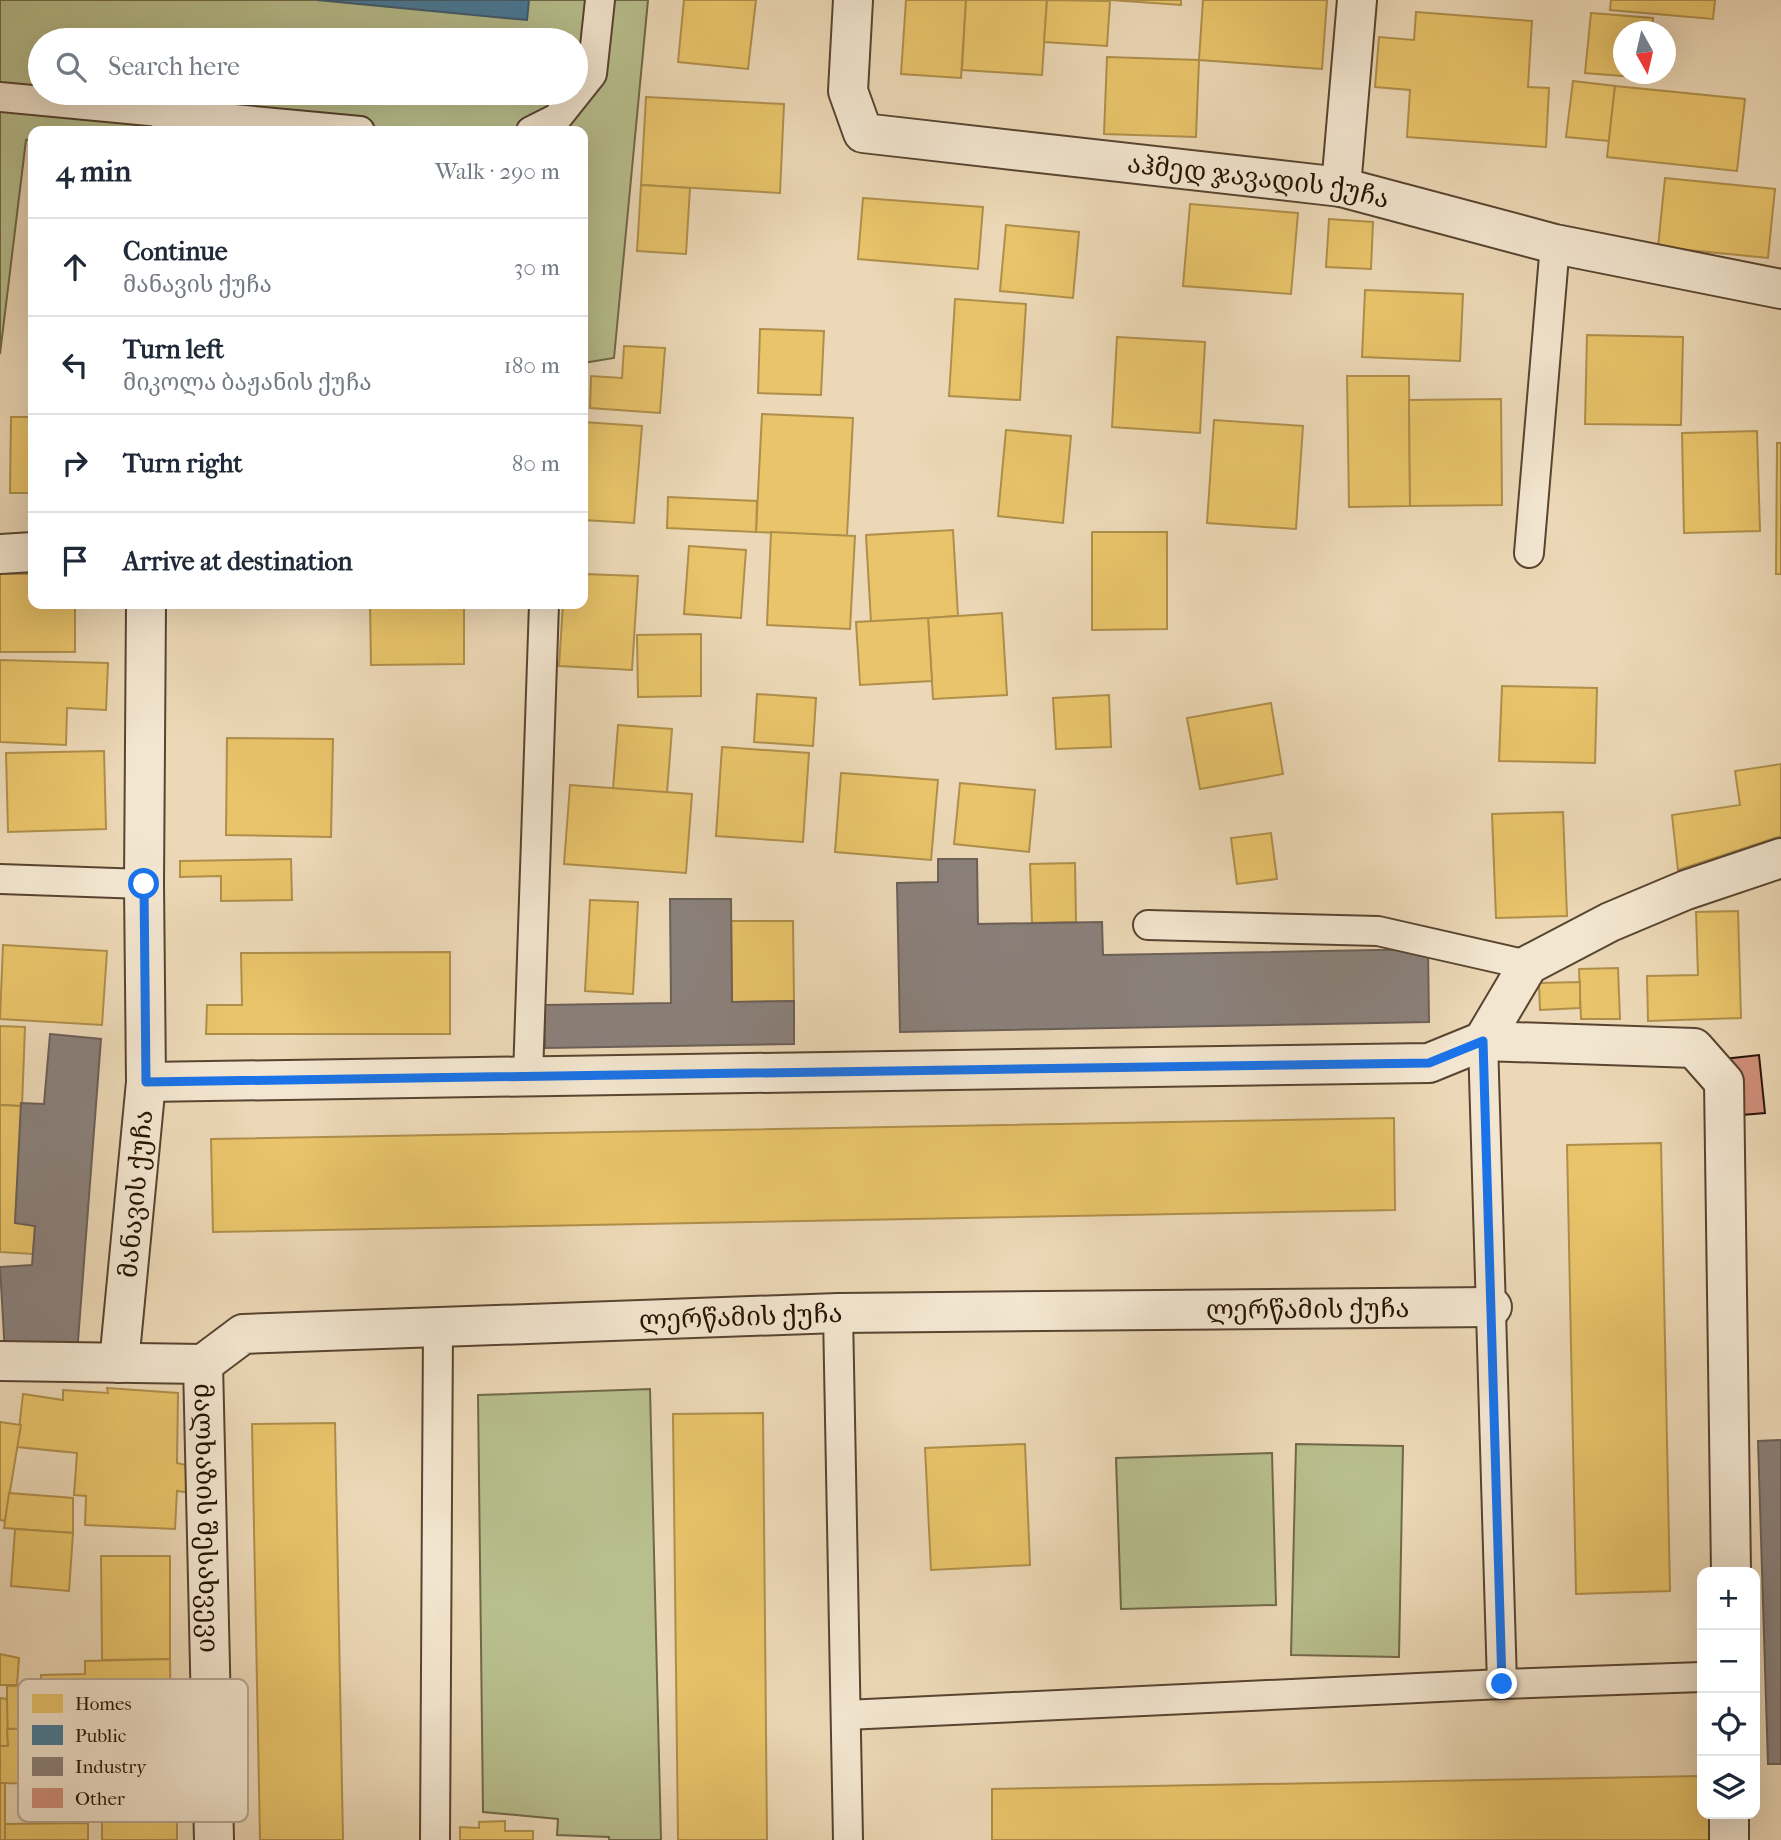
<!DOCTYPE html>
<html lang="en">
<head>
<meta charset="utf-8">
<style>
	:root { --surface:#fff; --page:#f2f2f3; --text:#1f2937; --muted:#747a83; --line:#e0e1e3 }
	body { margin:0; font-family:"IM FELL French Canon","Noto Serif Georgian",serif; background:var(--page); color:var(--text) }
	.controls { position:absolute; right:21px; bottom:21px; display:grid; overflow:hidden; border-radius:14px; box-shadow:0 7px 28px #0002 }
	.controls button { width:63px; height:63px; display:grid; place-items:center; padding:0; border:0; border-bottom:2px solid var(--line); background:var(--surface); color:var(--text); font:35px sans-serif }
	.compass { position:absolute; left:1613px; top:21px; width:63px; height:63px; border-radius:50%; background:var(--surface); box-shadow:0 7px 28px #0002; rotate:172deg }
	.stop { position:absolute; width:21px; height:21px; margin:-16px; border:5px solid #1a73e8; border-radius:50%; background:#fff }
	.stop.end { background:#1a73e8; border-color:#fff; box-shadow:0 2px 7px #0008 }
	.list { margin:0; padding:0; list-style:none }
	h2 { display:flex; justify-content:space-between; align-items:center; height:91px; margin:0; padding:0 28px; font-size:30px }
	h2 small { font-size:23px; font-weight:400; color:var(--muted) }
	.list li { display:grid; grid-template-columns:46px 1fr auto; gap:21px; align-items:center; box-sizing:border-box; height:98px; padding:0 28px; border-top:2px solid var(--line) }
	.list b { display:block; font-size:26px; white-space:nowrap }
	.list p { margin:0; font-size:23px; white-space:nowrap; color:var(--muted) }
	.list em { font-size:23px; font-style:normal; color:var(--muted) }
	.icon { flex:none; width:38px; height:38px; fill:none; stroke:currentColor; stroke-width:2; stroke-linecap:round; stroke-linejoin:round }
	.map { position:relative; flex:none; width:1781px; height:1840px; overflow:hidden }
	.search { position:absolute; background:var(--surface); box-shadow:0 7px 28px #0002; left:28px; top:28px; width:560px; height:77px; display:flex; align-items:center; gap:18px; box-sizing:border-box; padding:0 24px; border-radius:38px; color:var(--muted); font-size:26px }
	.panel { position:absolute; background:var(--surface); box-shadow:0 7px 28px #0002; left:28px; top:126px; width:560px; height:483px; border-radius:14px }
	.map>svg:first-child { display:block }
	.green { fill:#b8bf8e; stroke:#706849; stroke-width:2; fill-rule:evenodd }
	.homes { fill:#e9c46a; stroke:#af8f4b; stroke-width:2 }
	.public { fill:#457b9d; stroke:#3c5c6f; stroke-width:2 }
	.industry { fill:#8a817c; stroke:#6c6058; stroke-width:2 }
	.building { fill:#d2907c; stroke:#271204; stroke-width:2 }
	.lines { fill:none; stroke-linecap:round; stroke-linejoin:round }
	.lane-casing { stroke:#584430; stroke-width:32 }
	.street-casing { stroke:#584430; stroke-width:42 }
	.lane { stroke:#f3e6d0; stroke-width:28 }
	.street { stroke:#f3e6d0; stroke-width:38 }
	.route { stroke:#1a73e8; stroke-width:9 }
	.labels { text-anchor:middle; dominant-baseline:central; stroke-width:7; stroke-linejoin:round; paint-order:stroke }
	.street-label { font-size:26px; fill:#271204; stroke:#f3e6d0 }
	.key { fill:#f3e6d0; stroke:#b6a693; stroke-width:2 }
	.key-label { font-size:19px; fill:#271204 }
</style>
</head>
<body>
<div class="map">
<svg width="1781" height="1840" viewBox="0 0 1781 1840">
	<rect width="100%" height="100%" fill="#ecd8b6"/>
	<filter id="stains"><feTurbulence type="fractalNoise" baseFrequency=".00286" numOctaves="4"/><feColorMatrix values="0 0 0 0 .2 0 0 0 0 .09 0 0 0 0 .02 0 0 0 .5 -.17"/></filter>
	<radialGradient id="worn" r=".72"><stop offset=".6" stop-color="#630" stop-opacity="0"/><stop offset="1" stop-color="#630" stop-opacity=".3"/></radialGradient>
	<g class="green">
		<path d="M0,0H648L614,358L583,363V131H33V139L26,140L0,354ZM40,40H576V93H40Z"/>
		<polygon points="650,1389 661,1840 609,1840 609,1837 557,1835 558,1819 483,1812 478,1395"/>
		<polygon points="1296,1444 1403,1446 1399,1657 1291,1655"/>
		<polygon points="1272,1453 1276,1605 1121,1609 1116,1458"/>
	</g>
	<g class="homes">
		<polygon points="684,0 756,0 748,69 678,62"/>
		<polygon points="906,0 966,0 961,78 901,74"/>
		<polygon points="966,0 1047,0 1042,75 962,70"/>
		<polygon points="1047,0 1110,1 1107,46 1044,42"/>
		<polygon points="1110,0 1181,0 1181,5"/>
		<polygon points="1203,0 1327,0 1322,69 1199,60"/>
		<polygon points="1611,0 1715,0 1713,19 1610,10"/>
		<polygon points="1416,12 1532,21 1528,87 1549,88 1546,147 1407,137 1410,90 1375,87 1379,37 1414,40"/>
		<polygon points="1591,13 1653,18 1652,32 1624,32 1624,74 1649,74 1648,78 1585,73"/>
		<polygon points="1107,57 1199,60 1196,137 1104,134"/>
		<polygon points="1573,81 1615,86 1609,141 1566,137"/>
		<polygon points="1615,86 1745,99 1737,171 1607,157"/>
		<polygon points="646,97 784,104 780,193 641,185"/>
		<polygon points="1665,178 1775,189 1768,258 1658,247"/>
		<polygon points="641,185 690,188 686,254 637,251"/>
		<polygon points="863,198 983,207 978,269 858,259"/>
		<polygon points="1190,204 1298,213 1291,294 1183,286"/>
		<polygon points="1329,219 1373,222 1371,269 1326,267"/>
		<polygon points="1006,225 1079,232 1073,298 1000,291"/>
		<polygon points="1365,290 1463,294 1460,361 1362,357"/>
		<polygon points="955,299 1026,304 1020,400 949,396"/>
		<polygon points="760,329 824,331 821,395 758,393"/>
		<polygon points="1587,335 1683,337 1681,425 1585,424"/>
		<polygon points="1117,337 1205,342 1200,433 1112,427"/>
		<polygon points="624,346 665,348 660,413 590,408 591,376 622,378"/>
		<polygon points="1347,376 1409,376 1410,506 1349,507"/>
		<polygon points="1501,399 1502,505 1410,506 1409,400"/>
		<polygon points="762,414 853,418 847,536 756,532"/>
		<polygon points="11,417 33,417 33,493 10,493"/>
		<polygon points="1214,420 1303,426 1296,529 1207,523"/>
		<polygon points="583,422 642,426 634,523 583,520"/>
		<polygon points="1006,430 1071,436 1063,523 998,516"/>
		<polygon points="1757,431 1760,531 1684,533 1682,433"/>
		<polygon points="1777,443 1781,443 1781,574 1776,574"/>
		<polygon points="668,497 757,501 756,532 667,528"/>
		<polygon points="953,530 958,616 871,622 866,535"/>
		<polygon points="771,532 855,536 850,629 767,625"/>
		<polygon points="1092,532 1167,532 1167,629 1092,630"/>
		<polygon points="689,546 746,550 741,618 684,614"/>
		<polygon points="0,574 33,574 33,604 75,604 75,652 0,652"/>
		<polygon points="583,574 638,576 632,670 559,666 563,604 583,604"/>
		<polygon points="370,604 464,604 464,664 371,665"/>
		<polygon points="1002,613 1007,695 933,699 928,618"/>
		<polygon points="928,618 932,681 860,685 856,622"/>
		<polygon points="701,634 701,696 638,697 637,635"/>
		<polygon points="0,660 108,663 106,710 67,708 66,745 0,742"/>
		<polygon points="1502,686 1597,688 1595,763 1499,761"/>
		<polygon points="757,694 816,698 813,746 754,742"/>
		<polygon points="1109,695 1111,747 1056,749 1053,698"/>
		<polygon points="1271,703 1283,774 1200,789 1187,718"/>
		<polygon points="618,725 672,729 667,793 613,789"/>
		<polygon points="227,738 333,739 331,837 226,835"/>
		<polygon points="722,747 809,753 803,842 716,836"/>
		<polygon points="104,751 106,829 8,832 6,753"/>
		<polygon points="1781,764 1781,836 1678,870 1672,815 1740,805 1735,771"/>
		<polygon points="841,773 938,780 931,860 835,852"/>
		<polygon points="960,783 1035,790 1029,852 954,844"/>
		<polygon points="570,785 692,794 686,873 564,864"/>
		<polygon points="1563,812 1567,916 1496,918 1492,814"/>
		<polygon points="1271,833 1277,879 1237,884 1231,838"/>
		<polygon points="291,859 292,900 221,901 221,876 180,877 180,861"/>
		<polygon points="1075,863 1076,922 1032,923 1030,864"/>
		<polygon points="590,900 638,902 633,994 585,991"/>
		<polygon points="1738,911 1741,1018 1648,1021 1647,976 1698,975 1696,912"/>
		<polygon points="731,921 793,921 794,1001 732,1002"/>
		<polygon points="3,945 107,951 102,1025 0,1019"/>
		<polygon points="450,952 450,1034 206,1034 207,1005 242,1005 241,953"/>
		<polygon points="1618,968 1620,1019 1581,1019 1579,969"/>
		<polygon points="1580,982 1580,1008 1540,1010 1539,983"/>
		<polygon points="0,1026 25,1027 22,1106 0,1105"/>
		<polygon points="0,1105 22,1106 15,1223 35,1226 33,1254 0,1252"/>
		<polygon points="1394,1118 1395,1210 213,1232 211,1139"/>
		<polygon points="1661,1143 1670,1591 1576,1594 1567,1145"/>
		<polygon points="107,1388 178,1393 177,1463 190,1466 192,1493 177,1491 175,1529 85,1525 86,1496 74,1495 77,1453 17,1447 23,1394 63,1400 63,1390 108,1393"/>
		<polygon points="763,1413 767,1840 678,1840 673,1414"/>
		<polygon points="0,1422 21,1425 5,1521 0,1520"/>
		<polygon points="335,1423 343,1840 260,1840 252,1424"/>
		<polygon points="1025,1444 1030,1565 931,1570 925,1448"/>
		<polygon points="9,1493 73,1498 73,1533 4,1528"/>
		<polygon points="15,1529 73,1533 69,1591 11,1586"/>
		<polygon points="101,1556 170,1556 170,1659 102,1660"/>
		<polygon points="0,1654 19,1658 17,1685 0,1685"/>
		<polygon points="170,1659 171,1727 7,1729 7,1686 41,1685 41,1675 85,1674 85,1661"/>
		<polygon points="0,1698 7,1699 8,1746 0,1746"/>
		<polygon points="92,1727 91,1785 0,1783 0,1746 8,1746 7,1729"/>
		<polygon points="177,1756 177,1840 102,1840 102,1816 116,1816 115,1757"/>
		<polygon points="1702,1776 1702,1814 1711,1814 1711,1840 992,1840 992,1789"/>
		<rect x="0" y="1783" width="5" height="57"/>
		<polygon points="505,1821 505,1831 533,1831 533,1840 460,1840 460,1827 479,1828 479,1822"/>
		<polygon points="88,1823 88,1840 5,1840 5,1824"/>
	</g>
	<polygon class="public" points="317,0 529,0 527,20"/>
	<g class="industry">
		<polygon points="938,859 977,859 978,924 1102,922 1103,955 1428,949 1429,1022 900,1032 897,883 938,882"/>
		<polygon points="670,899 731,899 732,1002 794,1001 794,1044 545,1048 544,1005 671,1003"/>
		<polygon points="50,1034 101,1039 77,1354 5,1354 0,1267 32,1265 35,1226 15,1223 21,1103 44,1104"/>
		<polygon points="1781,1440 1781,1764 1768,1764 1758,1441"/>
	</g>
	<polygon class="building" points="1759,1055 1765,1113 1730,1116 1724,1059"/>
	<g class="lines">
		<g class="lane-casing">
			<g id="lane">
				<polyline points="0,97 360,131"/>
				<polyline points="531,131 557,118 592,74 600,0"/>
				<polyline points="1529,553 1555,244"/>
				<polyline points="0,879 144,884"/>
				<polyline points="1148,925 1378,931 1528,965"/>
				<polyline points="1483,1041 1502,1684"/>
				<polyline points="528,1076 544,604"/>
				<polyline points="838,1313 848,1840"/>
				<polyline points="846,1715 1502,1684 1702,1677"/>
				<polyline points="435,1840 438,1327"/>
			</g>
		</g>
		<g class="street-casing">
			<g id="street">
				<path id="s1" d="M853,0L848,91L863,133L1341,187L1555,244L1781,289"/>
				<polyline points="171,131 172,113"/>
				<polyline points="1341,187 1357,0"/>
				<polyline points="0,554 33,552"/>
				<polyline points="1483,1041 1694,1048 1724,1082 1731,1572"/>
				<polyline points="146,1082 1429,1063 1483,1041 1528,965 1610,922 1686,890 1781,858"/>
				<path id="s2" d="M0,1361L203,1364L243,1334L838,1313L1492,1307"/>
				<path id="s3" d="M119,1363L146,1082L144,884L146,604"/>
				<path id="s4" d="M203,1364L214,1840"/>
				<polyline points="1729,1840 1729,1814"/>
			</g>
		</g>
		<use href="#lane" class="lane"/>
		<use href="#street" class="street"/>
	</g>
	<g class="lines">
		<polyline class="route" points="144,884 146,1082 1429,1063 1483,1041 1502,1684"/>
	</g>
	<g class="labels">
		<g class="street-label">
			<text stroke="none"><textPath href="#s1" startOffset="534">აჰმედ ჯავადის ქუჩა</textPath></text>
			<text stroke="none"><textPath href="#s3" startOffset="170">მანავის ქუჩა</textPath></text>
			<text stroke="none"><textPath href="#s2" startOffset="1318">ლერწამის ქუჩა</textPath></text>
			<text stroke="none"><textPath href="#s2" startOffset="751">ლერწამის ქუჩა</textPath></text>
			<text stroke="none"><textPath href="#s4" startOffset="154">მალხაზის შესახვევი</textPath></text>
		</g>
	</g>
	<rect x="18" y="1679" width="230" height="143" rx="10" class="key"/>
	<rect x="32" y="1694" width="31" height="19" fill="#e9c46a"/>
	<rect x="32" y="1725" width="31" height="20" fill="#457b9d"/>
	<rect x="32" y="1757" width="31" height="19" fill="#8a817c"/>
	<rect x="32" y="1788" width="31" height="20" fill="#d2907c"/>
	<g class="key-label">
		<text x="75" y="1710">Homes</text>
		<text x="75" y="1742">Public</text>
		<text x="75" y="1773">Industry</text>
		<text x="75" y="1805">Other</text>
	</g>
	<rect width="100%" height="100%" filter="url(#stains)"/>
	<rect width="100%" height="100%" fill="url(#worn)"/>
</svg>
<div class="controls">
<button>+</button>
<button>−</button>
<button><svg class="icon" aria-label="locate" viewBox="0 0 24 24"><circle cx="12" cy="12" r="6"/><path d="M12 2v4M12 18v4M2 12h4M18 12h4"/></svg></button>
<button><svg class="icon" aria-label="layers" viewBox="0 0 24 24"><path d="M12 4l9 5-9 5-9-5zM3 14l9 5 9-5"/></svg></button>
</div>
<svg class="compass" viewBox="-18 -18 36 36"><path d="M0-13l5 13h-10z" fill="#e53935"/><path d="M0 13l5-13h-10z" fill="#747a83"/></svg>
<div class="stop" style="left:144px;top:884px"></div>
<div class="stop end" style="left:1502px;top:1684px"></div>
<div class="search"><svg class="icon" aria-label="search" viewBox="0 0 24 24"><circle cx="10" cy="10" r="6"/><path d="M15 15l6 6"/></svg>Search here</div>
<section class="panel">
<h2>4 min<small>Walk · 290 m</small></h2>
<ul class="list">
<li><svg class="icon" aria-label="ahead" viewBox="0 0 24 24"><path d="M12 20V5M6 11l6-6 6 6"/></svg><div><b>Continue</b><p>მანავის ქუჩა</p></div><em>30 m</em></li>
<li><svg class="icon" aria-label="left" viewBox="0 0 24 24"><path d="M17 20v-9H6M10 6l-5 5 5 5"/></svg><div><b>Turn left</b><p>მიკოლა ბაჟანის ქუჩა</p></div><em>180 m</em></li>
<li><svg class="icon" aria-label="right" viewBox="0 0 24 24"><path d="M7 20v-9h11M14 6l5 5-5 5"/></svg><div><b>Turn right</b></div><em>80 m</em></li>
<li><svg class="icon" aria-label="arrive" viewBox="0 0 24 24"><path d="M6 21V4h12l-3 4 3 4H6"/></svg><div><b>Arrive at destination</b></div></li>
</ul>
</section>
</div>
</body>
</html>
